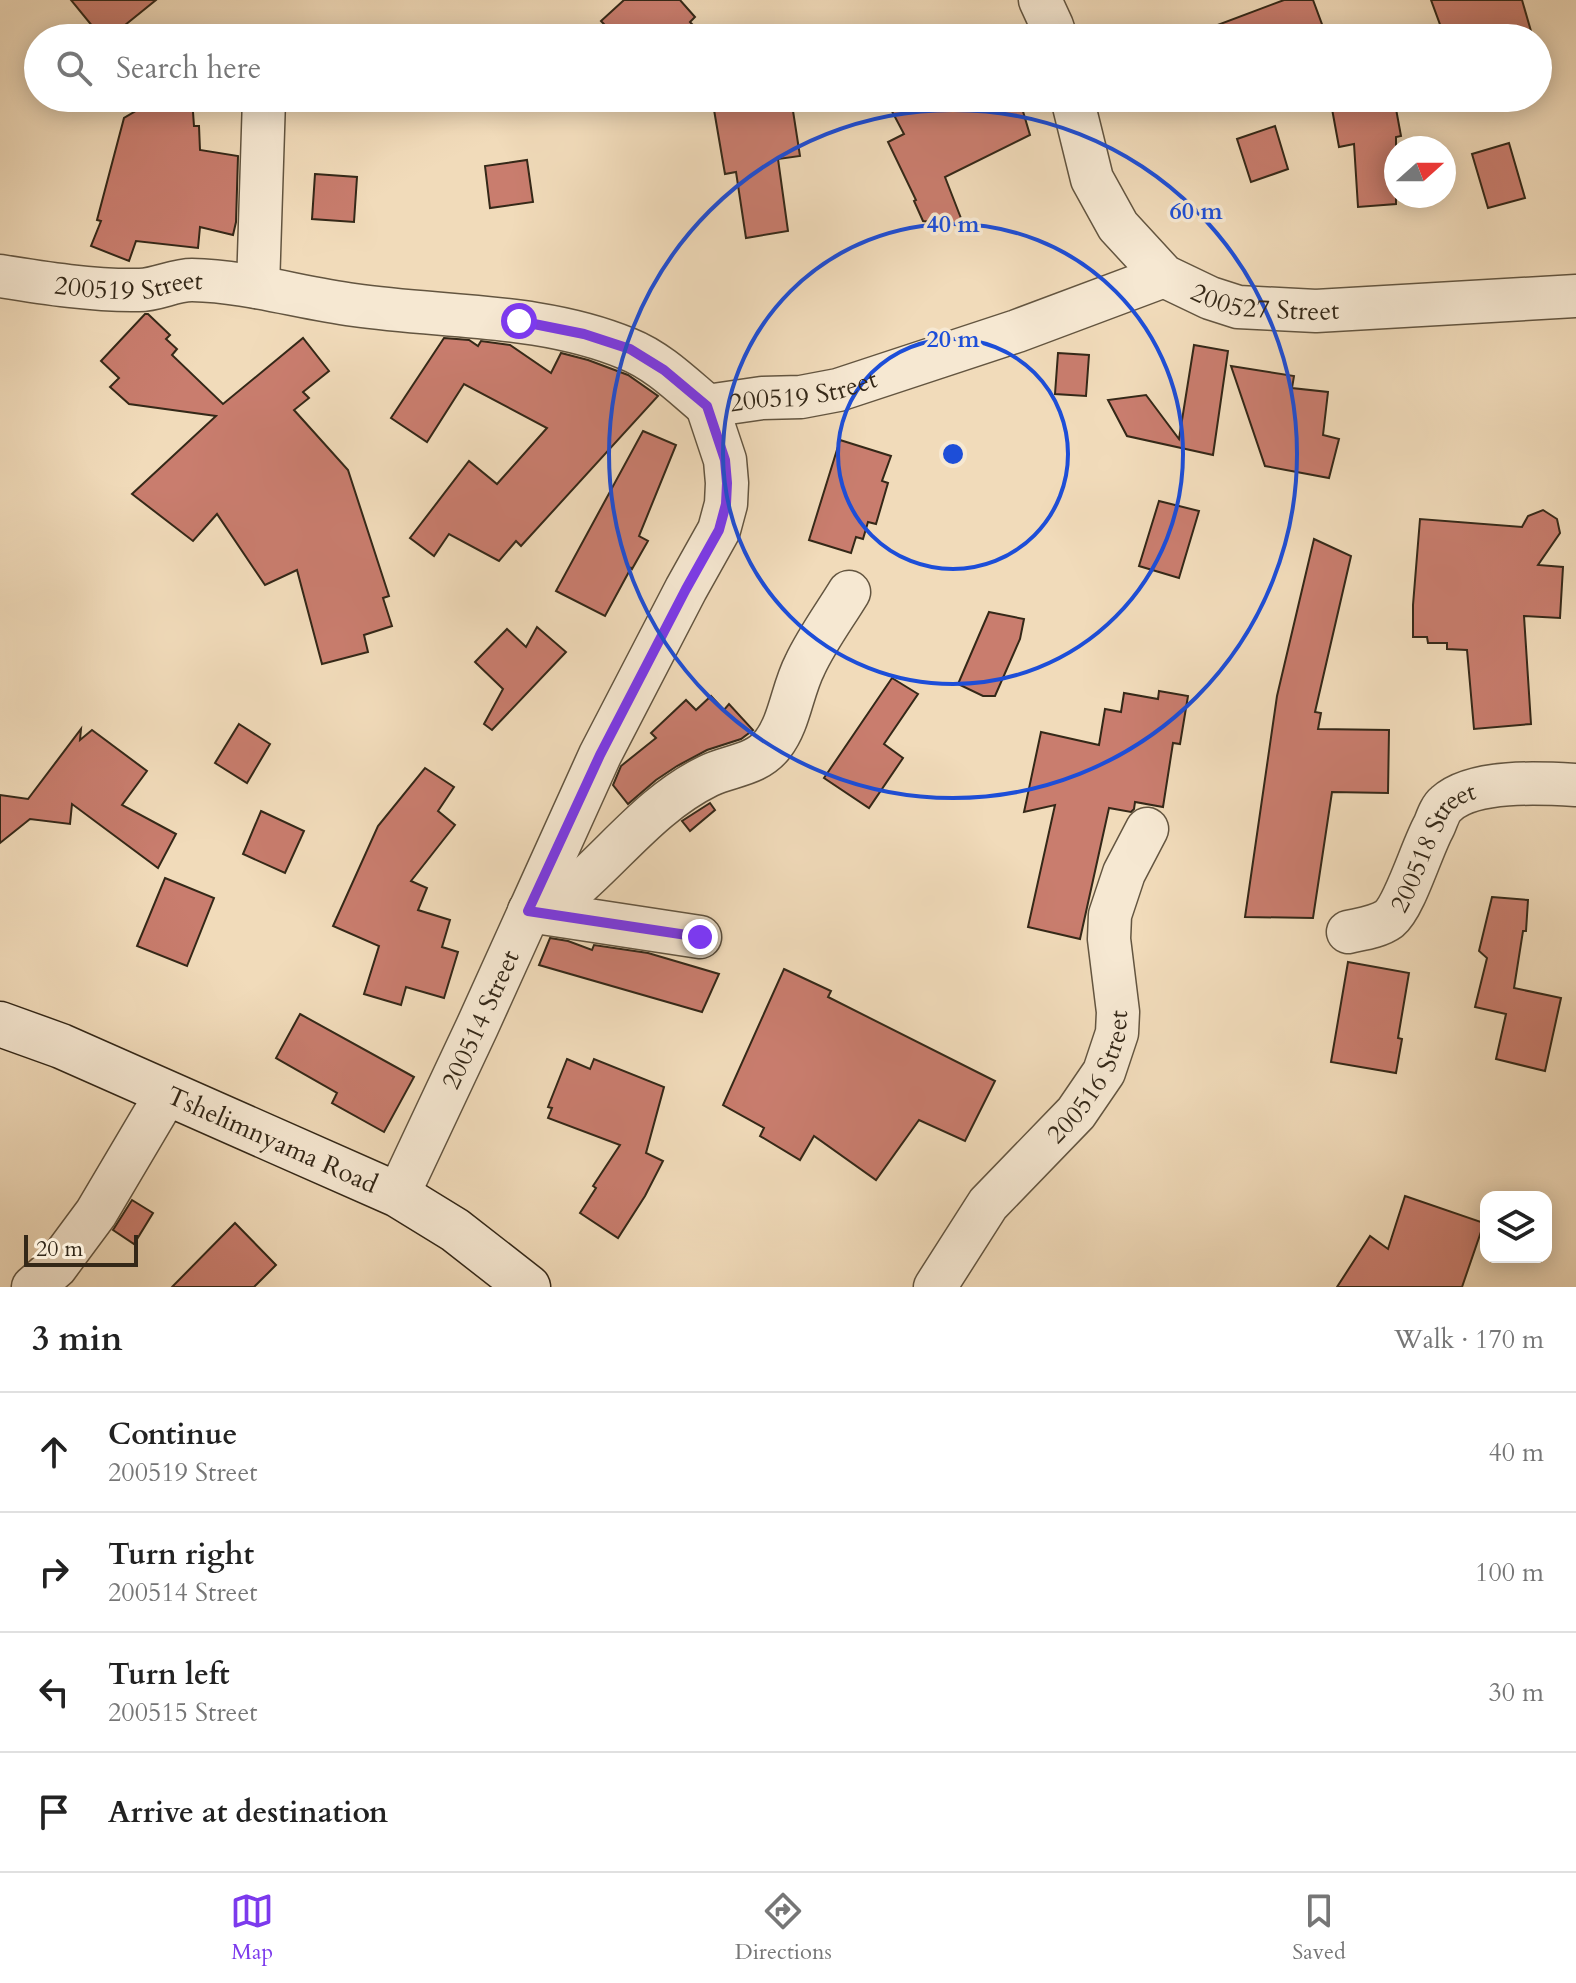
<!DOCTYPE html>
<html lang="en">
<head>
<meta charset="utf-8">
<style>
	:root { --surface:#fff; --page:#f2f2f2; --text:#222; --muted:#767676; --line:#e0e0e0; --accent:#7c3aed }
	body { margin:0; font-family:Cardo,serif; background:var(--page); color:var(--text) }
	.controls { position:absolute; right:24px; bottom:24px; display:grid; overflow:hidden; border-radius:16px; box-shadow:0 4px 20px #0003 }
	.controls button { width:72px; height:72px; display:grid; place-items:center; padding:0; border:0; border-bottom:2px solid var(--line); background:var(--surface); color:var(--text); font:40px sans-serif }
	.compass { position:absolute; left:1384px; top:136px; width:72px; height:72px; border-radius:50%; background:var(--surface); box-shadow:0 4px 20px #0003; rotate:69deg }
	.scale { position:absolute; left:24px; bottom:20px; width:114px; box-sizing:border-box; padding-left:8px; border:4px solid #342818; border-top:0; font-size:22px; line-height:28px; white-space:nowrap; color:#342818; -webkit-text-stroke:6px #f6e8d2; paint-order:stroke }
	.stop { position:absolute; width:24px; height:24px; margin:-18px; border:6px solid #7c3aed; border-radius:50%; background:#fff }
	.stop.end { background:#7c3aed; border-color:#fff; box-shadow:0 2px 8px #0008 }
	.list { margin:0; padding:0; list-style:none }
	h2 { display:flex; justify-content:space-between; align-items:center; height:104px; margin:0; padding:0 32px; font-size:34px }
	h2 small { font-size:26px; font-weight:400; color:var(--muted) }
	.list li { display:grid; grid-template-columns:52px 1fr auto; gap:24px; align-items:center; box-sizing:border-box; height:120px; padding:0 32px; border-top:2px solid var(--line) }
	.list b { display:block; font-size:30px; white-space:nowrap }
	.list p { margin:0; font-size:26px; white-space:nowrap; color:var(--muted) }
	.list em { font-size:26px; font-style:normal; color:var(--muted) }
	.icon { flex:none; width:44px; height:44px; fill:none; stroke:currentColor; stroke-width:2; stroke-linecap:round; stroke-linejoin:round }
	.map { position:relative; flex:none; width:1576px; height:1287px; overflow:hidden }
	.search { position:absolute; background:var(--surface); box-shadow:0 4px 20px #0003; left:24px; right:24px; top:24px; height:88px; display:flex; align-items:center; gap:20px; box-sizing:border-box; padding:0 28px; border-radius:44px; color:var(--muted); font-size:30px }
	.sheet { height:584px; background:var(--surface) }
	nav { display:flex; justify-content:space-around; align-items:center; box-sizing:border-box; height:112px; border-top:2px solid var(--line); background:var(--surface); font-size:22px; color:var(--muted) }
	nav a { display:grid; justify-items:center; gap:4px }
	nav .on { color:var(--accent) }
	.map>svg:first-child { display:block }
	.building { fill:#c97d6e; stroke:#342818; stroke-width:2 }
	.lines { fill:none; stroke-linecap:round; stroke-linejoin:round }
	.street-casing { stroke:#635540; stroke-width:45 }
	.secondary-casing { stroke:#342818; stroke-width:47 }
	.street { stroke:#f6e8d2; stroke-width:42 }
	.secondary { stroke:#f6e8d2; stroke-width:44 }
	.route { stroke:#7c3aed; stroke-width:10 }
	.ring { fill:none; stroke:#1d4ed8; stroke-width:4 }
	.labels { text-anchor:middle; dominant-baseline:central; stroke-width:7; stroke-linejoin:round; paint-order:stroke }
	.street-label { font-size:26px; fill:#342818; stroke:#f6e8d2 }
	.centre { fill:#1d4ed8; stroke:#f6e8d2; stroke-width:4 }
	.ring-label { font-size:24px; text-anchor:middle; font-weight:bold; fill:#1d4ed8; stroke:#f6e8d2; stroke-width:7; stroke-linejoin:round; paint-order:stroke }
</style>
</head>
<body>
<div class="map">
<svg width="1576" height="1287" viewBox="0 0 1576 1287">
	<rect width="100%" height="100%" fill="#f1dbba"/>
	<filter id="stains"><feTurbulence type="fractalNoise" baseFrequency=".0025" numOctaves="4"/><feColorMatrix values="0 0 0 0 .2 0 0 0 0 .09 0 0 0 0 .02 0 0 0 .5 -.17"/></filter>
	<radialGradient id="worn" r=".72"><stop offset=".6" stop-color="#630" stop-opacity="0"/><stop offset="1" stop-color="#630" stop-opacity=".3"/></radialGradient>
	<g class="building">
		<polygon points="71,0 156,0 109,38 102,38"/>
		<polygon points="624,0 680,0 695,17 690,22 705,38 617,38 601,21"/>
		<polygon points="1284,0 1313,0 1323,27 1295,38 1191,38 1191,35"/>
		<polygon points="1431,0 1522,0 1533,38 1445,38"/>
		<polygon points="158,98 192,98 194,126 199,126 200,150 238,156 236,222 233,235 200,227 198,248 136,241 129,261 91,246 101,221 97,220 124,118"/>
		<polygon points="748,98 791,98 800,156 778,159 788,231 746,238 736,172 725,174 713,104"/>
		<polygon points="885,98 1019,98 1030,135 945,177 964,226 923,221 914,201 916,200 888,142 904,134"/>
		<polygon points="1330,98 1394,98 1401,136 1396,137 1396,204 1358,207 1354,144 1339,147"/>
		<polygon points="1275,126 1288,169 1251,182 1237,139"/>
		<polygon points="1509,143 1525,198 1488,208 1472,154"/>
		<polygon points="527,160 533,202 490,208 485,166"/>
		<polygon points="315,174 357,177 354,222 312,219"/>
		<polygon points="145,314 148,314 170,335 166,339 177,349 172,355 223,404 303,338 329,371 303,392 309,398 294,410 348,470 389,596 383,598 392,626 364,635 368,652 322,664 297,570 265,585 217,514 193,541 132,494 216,416 129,404 110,387 119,378 101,361"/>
		<polygon points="444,338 469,340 478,346 481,341 510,345 551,373 561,353 588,360 628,375 658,396 521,546 516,541 499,561 449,534 434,556 410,538 469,461 497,484 547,428 464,384 427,442 391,418"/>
		<polygon points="1194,345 1228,351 1213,455 1127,436 1108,400 1146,395 1179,439"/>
		<polygon points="1058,353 1089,355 1086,396 1055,394"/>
		<polygon points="1231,366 1294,376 1292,388 1328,392 1323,435 1339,439 1329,478 1265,466"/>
		<polygon points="643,431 676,445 639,536 648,541 632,569 631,568 605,616 556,591"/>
		<polygon points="840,440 891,456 882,481 888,483 876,524 868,522 863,539 856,537 851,553 809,540"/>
		<polygon points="1159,501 1199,511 1179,578 1139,566"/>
		<polygon points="1543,510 1557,519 1560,533 1538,565 1563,567 1560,618 1524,616 1531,724 1474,729 1467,650 1447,649 1447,643 1428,643 1427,637 1413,637 1413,605 1420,519 1522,527 1528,516"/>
		<polygon points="1314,539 1351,556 1315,712 1321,713 1318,729 1389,730 1388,793 1332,792 1313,918 1245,917 1277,696"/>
		<polygon points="989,612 1024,619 1020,639 995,696 983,696 958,684"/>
		<polygon points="537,627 566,652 492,730 484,724 503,689 475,662 507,629 526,647"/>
		<polygon points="892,678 918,694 884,744 903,758 869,808 824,778"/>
		<polygon points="1159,691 1188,696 1180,744 1173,743 1163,807 1135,802 1134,809 1131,812 1109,808 1080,939 1028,927 1055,805 1024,812 1041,732 1099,745 1105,709 1121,712 1124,693 1158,699"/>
		<polygon points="711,696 724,710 729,704 753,730 741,739 707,750 677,766 656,780 628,804 613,785 621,766 656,738 651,733 686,700 696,710"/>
		<polygon points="239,724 270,744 247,783 215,763"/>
		<polygon points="81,729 80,740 92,730 147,771 122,805 176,834 158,868 72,804 70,824 30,819 0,843 0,795 28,799"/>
		<polygon points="425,768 454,787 438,811 455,825 411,881 427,888 418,910 450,920 442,947 458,952 444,998 406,987 401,1005 364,994 379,946 333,926 378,826"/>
		<polygon points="710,803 715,810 690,831 682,821"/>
		<polygon points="261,811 304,831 285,873 243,854"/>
		<polygon points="165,878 214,898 187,966 137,946"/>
		<polygon points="1492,897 1528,900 1526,931 1523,931 1514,988 1561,998 1545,1071 1496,1059 1506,1014 1475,1007 1487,958 1479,951"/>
		<polygon points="550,938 568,941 592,950 594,945 648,953 719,974 702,1012 539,965"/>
		<polygon points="1348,962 1409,973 1398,1038 1402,1039 1396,1073 1331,1062"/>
		<polygon points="784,969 831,991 828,997 995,1081 965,1141 919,1120 876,1180 814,1136 800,1160 760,1136 764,1128 723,1105"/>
		<polygon points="300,1014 414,1077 384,1132 332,1103 337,1093 276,1058"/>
		<polygon points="567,1059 590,1069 594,1059 664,1087 646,1153 663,1161 645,1196 618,1238 580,1213 596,1188 593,1186 620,1145 548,1118 552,1108 548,1107"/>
		<polygon points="1405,1196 1484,1223 1462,1287 1337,1287 1370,1236 1388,1249"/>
		<polygon points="132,1200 153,1213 134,1244 113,1230"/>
		<polygon points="235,1223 276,1265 254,1287 172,1287"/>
	</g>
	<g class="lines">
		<g class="street-casing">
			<g id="street">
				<polyline points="1040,0 1052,26 1056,38"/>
				<path id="s1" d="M1072,98L1092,179L1118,226L1164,276L1210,298L1238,307L1316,311L1576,296"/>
				<path id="s2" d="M0,276C43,283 95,291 139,290C157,290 174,280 192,280C247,281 300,298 354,305C445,318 542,313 628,349C658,361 682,385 707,406L762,398L801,397L838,390L1017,331L1164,276"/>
				<polyline points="258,287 264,99"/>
				<polyline points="529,911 700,937"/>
				<path d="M544,913C555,904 567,896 577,886C620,848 655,802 708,776C730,765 756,766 773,744C790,722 792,690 805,665C816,641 835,615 849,592"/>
				<path id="s3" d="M1348,932C1361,929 1378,927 1389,919C1405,906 1422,847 1434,826C1437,819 1440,809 1446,804C1473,779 1541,783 1576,785"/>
				<path id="s4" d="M398,1195L477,1027L600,755L686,589L719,530L726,504L727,483L725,460L707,406"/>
				<polyline points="33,1287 56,1267 96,1213 167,1093"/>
				<path id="s5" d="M935,1287L988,1204L1076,1113L1104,1072L1117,1033L1118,1012L1109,939L1110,915L1124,873L1147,829"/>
			</g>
		</g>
		<g class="secondary-casing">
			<g id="secondary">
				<path id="s6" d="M0,1024L61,1046L398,1195L455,1230L528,1287"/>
			</g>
		</g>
		<use href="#street" class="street"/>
		<use href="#secondary" class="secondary"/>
	</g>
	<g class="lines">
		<polyline class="route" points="519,321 584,334 630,349 664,370 707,406 725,460 727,483 726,504 719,530 686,589 600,755 528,911 700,937"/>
	</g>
	<g class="ring">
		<circle cx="953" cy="454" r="115"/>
		<circle cx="953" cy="454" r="230"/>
		<circle cx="953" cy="454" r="344"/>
	</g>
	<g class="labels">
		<g class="street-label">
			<text stroke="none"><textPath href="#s2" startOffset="130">200519 Street</textPath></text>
			<text stroke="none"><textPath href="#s1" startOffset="312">200527 Street</textPath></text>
			<text stroke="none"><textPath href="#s2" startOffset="832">200519 Street</textPath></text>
			<text stroke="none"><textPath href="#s3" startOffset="130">200518 Street</textPath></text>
			<text stroke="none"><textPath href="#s4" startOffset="194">200514 Street</textPath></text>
			<text stroke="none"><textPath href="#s5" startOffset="264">200516 Street</textPath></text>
			<text stroke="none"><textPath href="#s6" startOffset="296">Tshelimnyama Road</textPath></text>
		</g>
	</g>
	<circle cx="953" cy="454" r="12" class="centre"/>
	<g class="ring-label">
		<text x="1196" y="219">60 m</text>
		<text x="953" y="232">40 m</text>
		<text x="953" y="347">20 m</text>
	</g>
	<rect width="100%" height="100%" filter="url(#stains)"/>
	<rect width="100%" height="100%" fill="url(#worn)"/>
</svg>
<div class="controls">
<button><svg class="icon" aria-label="layers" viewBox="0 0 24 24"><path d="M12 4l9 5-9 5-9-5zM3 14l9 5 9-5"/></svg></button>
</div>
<svg class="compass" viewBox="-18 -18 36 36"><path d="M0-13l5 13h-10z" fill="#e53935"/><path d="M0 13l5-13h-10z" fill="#767676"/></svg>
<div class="scale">20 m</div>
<div class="stop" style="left:519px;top:321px"></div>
<div class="stop end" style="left:700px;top:937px"></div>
<div class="search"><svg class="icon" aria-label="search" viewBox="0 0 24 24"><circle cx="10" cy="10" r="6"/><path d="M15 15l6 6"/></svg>Search here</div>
</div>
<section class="sheet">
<h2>3 min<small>Walk · 170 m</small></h2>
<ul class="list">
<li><svg class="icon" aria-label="ahead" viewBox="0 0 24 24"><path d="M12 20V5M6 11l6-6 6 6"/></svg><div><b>Continue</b><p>200519 Street</p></div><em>40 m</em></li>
<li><svg class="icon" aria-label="right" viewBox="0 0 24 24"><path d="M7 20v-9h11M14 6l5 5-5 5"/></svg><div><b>Turn right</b><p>200514 Street</p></div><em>100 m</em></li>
<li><svg class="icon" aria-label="left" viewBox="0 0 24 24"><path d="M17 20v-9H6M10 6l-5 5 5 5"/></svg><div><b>Turn left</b><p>200515 Street</p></div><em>30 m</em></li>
<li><svg class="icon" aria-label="arrive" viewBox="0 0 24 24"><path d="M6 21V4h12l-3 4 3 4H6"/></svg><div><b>Arrive at destination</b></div></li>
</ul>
</section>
<nav>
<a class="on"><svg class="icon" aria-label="map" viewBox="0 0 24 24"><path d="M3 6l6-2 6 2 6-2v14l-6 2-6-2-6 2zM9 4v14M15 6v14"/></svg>Map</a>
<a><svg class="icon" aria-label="directions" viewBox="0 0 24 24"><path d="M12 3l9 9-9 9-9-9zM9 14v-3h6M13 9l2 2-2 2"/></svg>Directions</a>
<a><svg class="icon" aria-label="saved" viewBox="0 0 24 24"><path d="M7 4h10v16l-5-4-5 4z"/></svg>Saved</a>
</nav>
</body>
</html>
